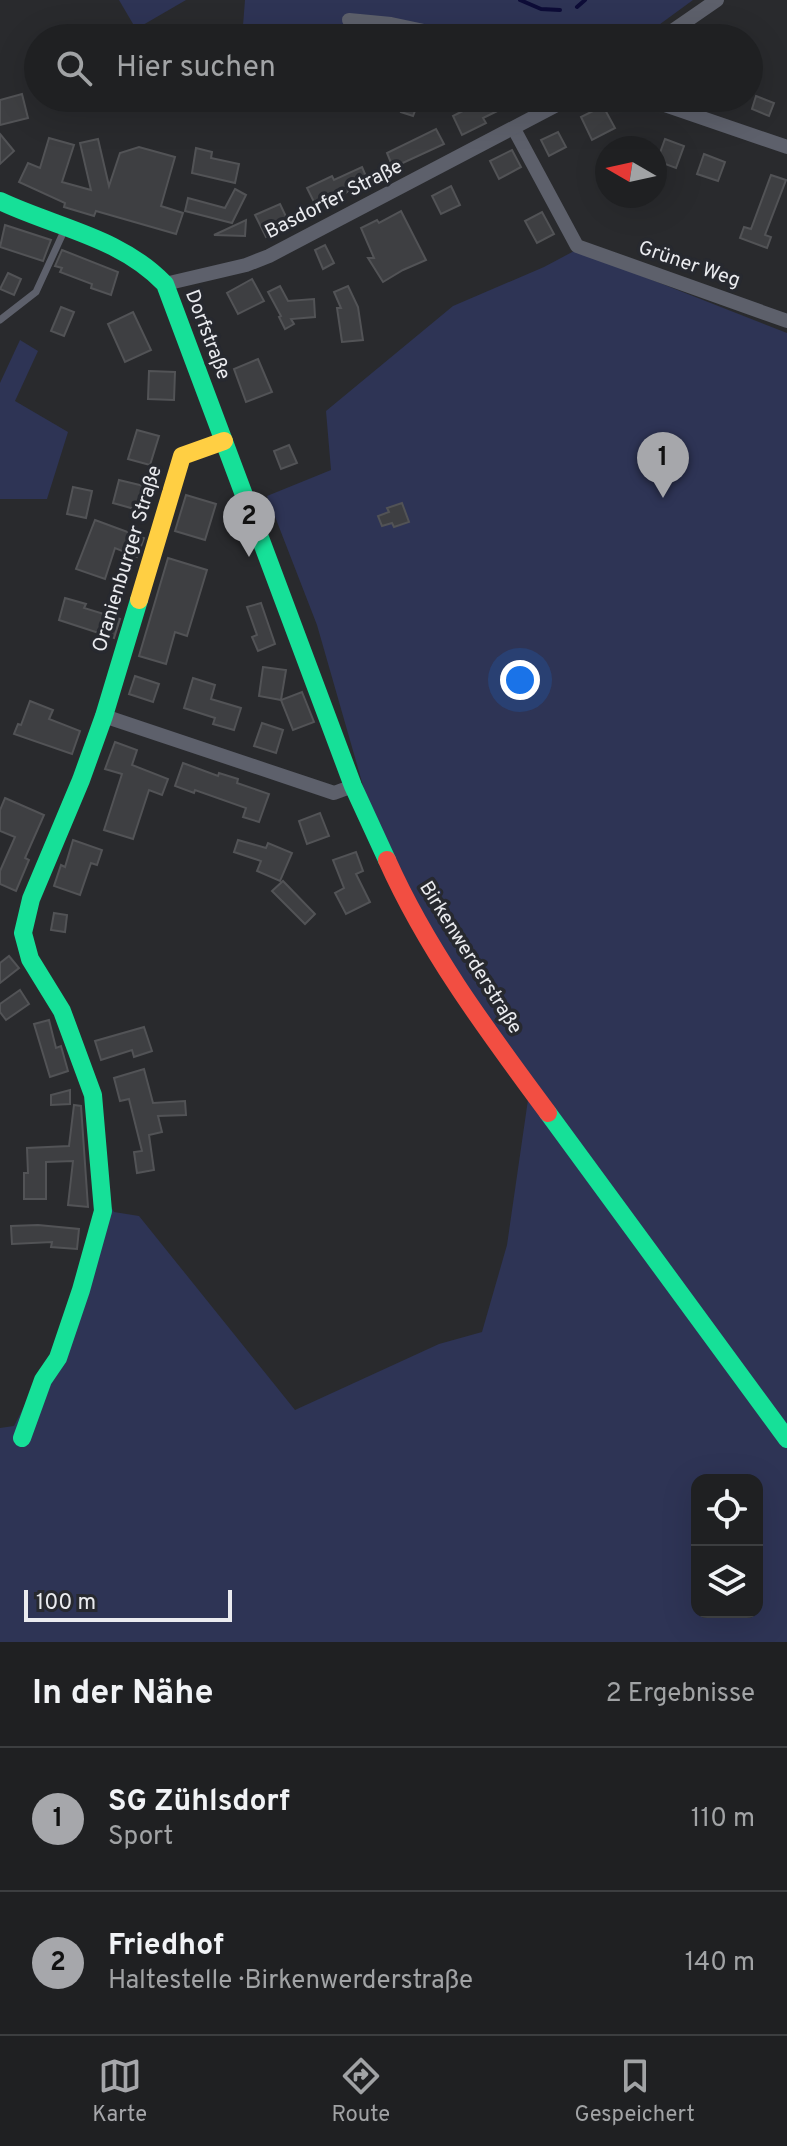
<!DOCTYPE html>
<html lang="de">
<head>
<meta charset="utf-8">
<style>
	:root { --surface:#1f2022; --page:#27282a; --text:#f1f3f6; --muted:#a1a3a5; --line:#3c3e40; --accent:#a6a7ab }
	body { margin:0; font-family:Overpass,sans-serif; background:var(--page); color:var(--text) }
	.controls { position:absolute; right:24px; bottom:24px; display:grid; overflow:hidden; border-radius:16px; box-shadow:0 8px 32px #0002 }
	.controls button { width:72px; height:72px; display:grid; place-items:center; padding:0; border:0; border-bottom:2px solid var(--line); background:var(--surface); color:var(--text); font:40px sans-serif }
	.compass { position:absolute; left:595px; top:136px; width:72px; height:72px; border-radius:50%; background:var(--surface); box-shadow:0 8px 32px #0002; rotate:279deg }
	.scale { position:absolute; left:24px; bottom:20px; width:208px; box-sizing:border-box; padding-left:8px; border:4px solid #eaebef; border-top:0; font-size:22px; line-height:28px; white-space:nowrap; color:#eaebef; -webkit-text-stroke:6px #27292f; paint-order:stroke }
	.you { position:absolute; left:520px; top:680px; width:28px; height:28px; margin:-20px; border:6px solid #fff; border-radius:50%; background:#1a73e8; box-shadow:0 0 0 12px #1a73e833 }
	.badge { display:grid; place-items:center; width:52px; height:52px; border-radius:50%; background:var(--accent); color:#111; font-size:26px; font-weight:700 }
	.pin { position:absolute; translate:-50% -66px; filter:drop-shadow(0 2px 4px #0008) }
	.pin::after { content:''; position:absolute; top:42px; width:28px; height:24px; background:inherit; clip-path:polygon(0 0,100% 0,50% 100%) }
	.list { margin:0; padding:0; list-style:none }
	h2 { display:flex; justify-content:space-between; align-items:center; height:104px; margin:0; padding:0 32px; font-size:34px }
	h2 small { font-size:26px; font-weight:400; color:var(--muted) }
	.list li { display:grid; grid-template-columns:52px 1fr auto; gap:24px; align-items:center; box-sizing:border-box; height:144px; padding:0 32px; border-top:2px solid var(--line) }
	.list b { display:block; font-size:30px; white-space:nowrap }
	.list p { margin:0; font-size:26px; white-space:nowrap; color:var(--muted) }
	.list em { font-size:26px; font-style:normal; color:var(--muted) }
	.icon { flex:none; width:44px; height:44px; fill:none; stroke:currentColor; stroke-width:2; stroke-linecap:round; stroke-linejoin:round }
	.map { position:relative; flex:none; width:787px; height:1642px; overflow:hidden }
	.search { position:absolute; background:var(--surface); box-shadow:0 8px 32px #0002; left:24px; right:24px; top:24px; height:88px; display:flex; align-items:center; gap:20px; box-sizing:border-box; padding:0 28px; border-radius:44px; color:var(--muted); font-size:30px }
	.sheet { height:392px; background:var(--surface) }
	nav { display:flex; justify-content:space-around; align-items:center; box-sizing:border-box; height:112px; border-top:2px solid var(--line); background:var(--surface); font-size:22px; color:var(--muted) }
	nav a { display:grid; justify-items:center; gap:4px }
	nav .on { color:var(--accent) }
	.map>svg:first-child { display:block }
	.green { fill:#2e3455; fill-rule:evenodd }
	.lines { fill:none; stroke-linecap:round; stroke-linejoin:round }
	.stream { stroke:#0d0c37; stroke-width:4 }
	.building { fill:#3e3f42; stroke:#525356; stroke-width:2 }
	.lane { stroke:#5d606b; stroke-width:7 }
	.street { stroke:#5d606b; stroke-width:14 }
	.fast { stroke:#16e098; stroke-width:18 }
	.slow { stroke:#ffcf43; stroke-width:18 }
	.jam { stroke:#f24e42; stroke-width:18 }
	.labels { text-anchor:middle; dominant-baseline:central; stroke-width:7; stroke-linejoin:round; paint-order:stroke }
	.street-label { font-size:20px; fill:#eaebef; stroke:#27292f }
</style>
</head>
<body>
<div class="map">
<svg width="787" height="1642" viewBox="0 0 787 1642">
	<rect width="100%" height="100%" fill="#292a2d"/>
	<g class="green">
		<polygon points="119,0 186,0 136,29"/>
		<polygon points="245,0 693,0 641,38 459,38 355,18 344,38 242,38"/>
		<path d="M576,250L787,333V1642H0V1428L14,1426L36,1383L41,1379L106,1198L114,1212L139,1216L295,1410L439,1344L482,1332L507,1245L531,1079L439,946L411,896L366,796L317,625L267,496L331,470L326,411L453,306L544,267ZM697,1480H757V1612H697Z"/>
		<polygon points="20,340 38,351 15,401 68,432 47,499 0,499 0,383"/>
	</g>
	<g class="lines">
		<g class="stream">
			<polyline points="520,0 541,9 560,10"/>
			<polyline points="577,7 585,0"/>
		</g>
	</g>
	<g class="building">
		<polygon points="22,94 28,118 0,125 0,100"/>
		<polygon points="756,96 774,103 769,116 752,109"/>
		<polygon points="406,98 420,98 413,116 401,112"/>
		<polygon points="488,98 524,98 483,118 486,123 462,135 453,116"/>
		<polygon points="603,106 615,128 592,140 581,117"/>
		<polygon points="436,129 444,144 396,166 394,170 387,153"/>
		<polygon points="558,132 566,147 549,156 541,140"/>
		<polygon points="0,134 14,151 0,164"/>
		<polygon points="49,138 74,145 62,182 91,190 80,143 98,139 109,186 120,153 139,147 175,157 161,206 183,213 176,234 96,211 94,216 64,207 65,203 19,182 28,163 40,168"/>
		<polygon points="665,139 684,146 676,168 657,161"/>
		<polygon points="196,148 212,152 211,158 239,164 235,183 192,173"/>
		<polygon points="512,150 521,167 499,179 490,161"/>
		<polygon points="704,154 725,162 718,181 697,174"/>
		<polygon points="362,167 368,181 317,208 307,188 332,176 334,180"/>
		<polygon points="771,175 786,180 765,235 771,237 767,248 740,238 744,227 751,229"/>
		<polygon points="451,186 460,205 441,214 432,196"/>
		<polygon points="235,189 246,195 232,223 185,211 188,198 225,208"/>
		<polygon points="280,204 290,225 266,237 255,215"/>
		<polygon points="401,211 426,260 403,270 383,282 368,258 374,258 361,228 377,220 379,223"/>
		<polygon points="542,212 554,234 537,243 525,221"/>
		<polygon points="246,220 245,236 214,235"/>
		<polygon points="5,225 51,240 43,261 0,247"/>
		<polygon points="325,245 334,263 323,269 315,250"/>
		<polygon points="62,250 118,272 111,295 91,288 92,284 60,272 62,268 55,266"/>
		<polygon points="8,273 21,279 14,295 0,289"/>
		<polygon points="252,279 264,301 238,314 227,293"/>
		<polygon points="280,286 288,301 314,299 315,317 291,319 294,324 285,329 279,317 281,316 268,292"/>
		<polygon points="348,286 358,307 363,340 342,342 337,308 341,308 334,292"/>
		<polygon points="61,307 74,312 64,336 51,331"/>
		<polygon points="133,312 151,350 125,362 108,324"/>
		<polygon points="258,359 272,392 246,402 234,369"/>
		<polygon points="149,371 175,372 174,400 148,399"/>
		<polygon points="137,430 159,436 150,465 128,459"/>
		<polygon points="289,445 297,463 281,469 274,451"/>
		<polygon points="119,480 144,486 138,510 113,503"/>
		<polygon points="73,487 92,491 86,518 67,514"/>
		<polygon points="186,495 216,504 205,540 175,531"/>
		<polygon points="402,503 409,522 394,527 392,523 382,526 378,516 389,512 387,508"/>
		<polygon points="95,520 144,538 137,557 115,548 105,579 76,569"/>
		<polygon points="168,558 207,570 187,636 175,632 166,664 139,656"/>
		<polygon points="65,598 86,604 84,608 120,619 114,638 59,620"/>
		<polygon points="261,603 275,644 258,651 252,637 257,635 247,607"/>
		<polygon points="263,667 286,670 281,700 259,696"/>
		<polygon points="135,676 159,684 153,702 129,694"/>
		<polygon points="193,678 215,685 211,699 241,708 234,730 213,724 215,718 184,708"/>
		<polygon points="302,692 314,722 293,730 281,700"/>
		<polygon points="30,701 53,710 49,719 80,731 72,754 14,734 18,724 21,725"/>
		<polygon points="262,723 283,730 276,753 254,746"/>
		<polygon points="115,742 137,750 132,765 168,779 162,795 149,790 133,839 104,830 122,774 105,769"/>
		<polygon points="183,763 218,776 219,773 238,779 237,783 269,794 259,822 243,817 246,808 195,790 194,793 175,786"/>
		<polygon points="5,798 44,815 25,858 29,860 16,891 0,884 0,871 15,837 0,831 0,810"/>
		<polygon points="320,813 329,836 307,844 299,821"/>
		<polygon points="73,840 102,850 97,865 91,863 80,895 54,886 61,865 65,867"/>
		<polygon points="238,840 266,848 268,843 292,853 280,881 257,871 261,861 234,852"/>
		<polygon points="356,852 363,871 356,874 370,902 346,914 335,893 344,888 333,860"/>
		<polygon points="283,881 315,914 305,924 272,891"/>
		<polygon points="54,913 67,915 65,932 51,930"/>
		<polygon points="9,956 19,968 0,983 0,963"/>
		<polygon points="20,990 29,1004 6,1020 0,1012 0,1004"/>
		<polygon points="49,1020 56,1048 61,1046 68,1071 50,1077 34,1024"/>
		<polygon points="144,1027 152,1051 134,1057 132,1050 101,1060 95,1041"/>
		<polygon points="144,1069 153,1103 185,1101 186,1115 158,1116 162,1132 149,1135 154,1170 137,1173 134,1152 142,1151 129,1099 120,1101 114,1078"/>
		<polygon points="70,1090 70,1104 51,1105 51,1095"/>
		<polygon points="74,1105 81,1106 88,1207 68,1205 73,1161 46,1162 46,1199 24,1199 24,1173 28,1173 27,1148 69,1146"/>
		<polygon points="38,1225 79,1229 77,1249 51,1247 52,1242 12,1244 11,1226"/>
	</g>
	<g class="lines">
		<polyline class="lane" points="0,320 36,292 64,231"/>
		<g class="street">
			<polyline points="349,20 391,24 457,38"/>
			<polyline points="662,38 717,0"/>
			<polyline points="644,98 787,147"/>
			<polyline points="514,129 577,246 787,321"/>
			<polyline points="165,284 246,265 269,256 570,98"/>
			<polyline points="104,716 334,793 353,786"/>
		</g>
		<g class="fast">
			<path d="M0,201C57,228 120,237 165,284L353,786L387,860"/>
			<polyline points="548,1113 787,1439"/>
			<polyline points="22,1438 43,1380 58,1358 81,1290 103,1211 93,1095 62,1011 30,959 23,933 31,899 81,780 104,716 139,600"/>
		</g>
		<polyline class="slow" points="139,600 182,456 224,441"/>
		<path class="jam" d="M387,860C428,952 489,1033 548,1113"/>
	</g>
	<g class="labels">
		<g class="street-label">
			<text transform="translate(334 200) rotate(-27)">Basdorfer Straße</text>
			<text transform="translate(689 265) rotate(19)">Grüner Weg</text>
			<text transform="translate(207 335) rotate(69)">Dorfstraße</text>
			<text transform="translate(128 559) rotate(-73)">Oranienburger Straße</text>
			<text transform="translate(470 958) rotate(58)">Birkenwerderstraße</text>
		</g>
	</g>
</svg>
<div class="controls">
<button><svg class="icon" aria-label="locate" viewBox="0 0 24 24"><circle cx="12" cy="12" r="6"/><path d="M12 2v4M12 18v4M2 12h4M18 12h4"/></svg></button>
<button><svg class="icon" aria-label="layers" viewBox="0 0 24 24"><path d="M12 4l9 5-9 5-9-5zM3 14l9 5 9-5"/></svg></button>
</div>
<svg class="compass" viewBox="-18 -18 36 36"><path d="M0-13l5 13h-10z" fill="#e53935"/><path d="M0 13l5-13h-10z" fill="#a1a3a5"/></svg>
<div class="scale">100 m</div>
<div class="you"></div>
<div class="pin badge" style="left:663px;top:498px">1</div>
<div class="pin badge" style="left:249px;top:557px">2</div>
<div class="search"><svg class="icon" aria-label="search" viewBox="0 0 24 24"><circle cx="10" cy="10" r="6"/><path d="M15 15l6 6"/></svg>Hier suchen</div>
</div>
<section class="sheet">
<h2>In der Nähe<small>2 Ergebnisse</small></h2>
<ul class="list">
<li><span class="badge">1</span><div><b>SG Zühlsdorf</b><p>Sport</p></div><em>110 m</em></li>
<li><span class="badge">2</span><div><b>Friedhof</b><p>Haltestelle · Birkenwerderstraße</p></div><em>140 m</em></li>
</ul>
</section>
<nav>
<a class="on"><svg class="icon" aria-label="map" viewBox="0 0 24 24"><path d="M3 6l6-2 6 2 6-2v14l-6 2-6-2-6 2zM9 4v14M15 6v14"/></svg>Karte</a>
<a><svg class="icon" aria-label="directions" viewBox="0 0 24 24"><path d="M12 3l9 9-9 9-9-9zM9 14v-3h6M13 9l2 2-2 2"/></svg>Route</a>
<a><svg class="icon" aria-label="saved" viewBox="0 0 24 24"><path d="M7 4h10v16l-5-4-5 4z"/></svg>Gespeichert</a>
</nav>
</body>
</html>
